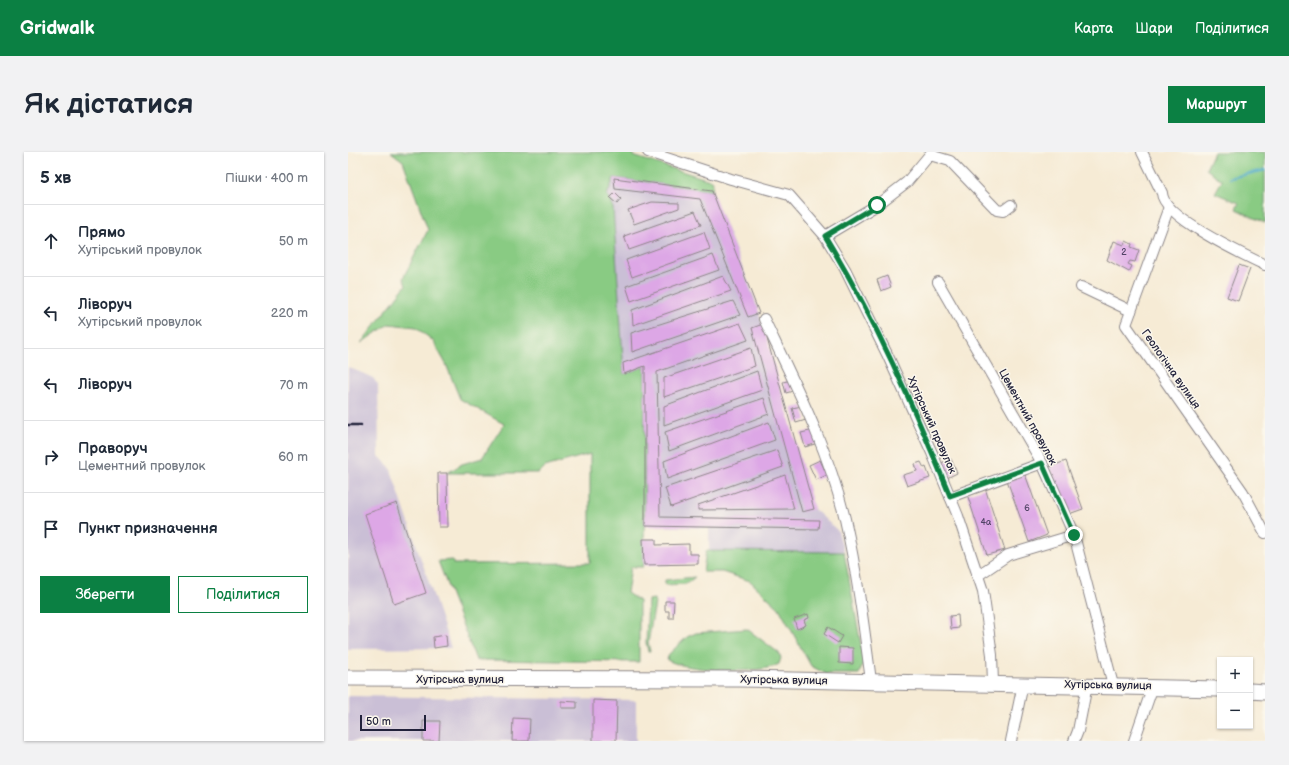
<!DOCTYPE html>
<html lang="uk">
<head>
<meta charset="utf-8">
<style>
	:root { --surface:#fff; --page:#f2f2f3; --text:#1f2937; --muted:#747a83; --line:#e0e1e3; --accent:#0b8043 }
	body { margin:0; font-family:"Balsamiq Sans",sans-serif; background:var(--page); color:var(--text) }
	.controls { position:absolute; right:12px; bottom:12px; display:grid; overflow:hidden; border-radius:0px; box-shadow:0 1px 3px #0004 }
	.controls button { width:36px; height:36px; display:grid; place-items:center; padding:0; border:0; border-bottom:1px solid var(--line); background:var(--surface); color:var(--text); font:20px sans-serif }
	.scale { position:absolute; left:12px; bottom:10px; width:66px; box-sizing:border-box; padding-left:4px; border:2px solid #22223b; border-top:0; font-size:11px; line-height:14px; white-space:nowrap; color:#22223b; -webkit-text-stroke:3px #fbf7ec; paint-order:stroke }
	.stop { position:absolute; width:12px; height:12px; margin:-9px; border:3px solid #0b8043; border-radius:50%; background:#fff }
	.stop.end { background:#0b8043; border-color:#fff; box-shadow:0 1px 4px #0008 }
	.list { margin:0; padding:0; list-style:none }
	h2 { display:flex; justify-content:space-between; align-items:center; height:52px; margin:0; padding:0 16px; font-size:17px }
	h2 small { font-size:13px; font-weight:400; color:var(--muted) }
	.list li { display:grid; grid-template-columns:26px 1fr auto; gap:12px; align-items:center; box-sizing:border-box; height:72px; padding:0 16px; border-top:1px solid var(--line) }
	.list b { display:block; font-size:15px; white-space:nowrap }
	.list p { margin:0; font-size:13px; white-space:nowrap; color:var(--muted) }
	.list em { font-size:13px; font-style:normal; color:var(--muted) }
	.actions { display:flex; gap:8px; padding:12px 16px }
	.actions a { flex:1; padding:9px 0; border:1px solid var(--accent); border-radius:0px; text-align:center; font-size:14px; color:var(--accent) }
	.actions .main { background:var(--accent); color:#fff }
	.icon { flex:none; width:22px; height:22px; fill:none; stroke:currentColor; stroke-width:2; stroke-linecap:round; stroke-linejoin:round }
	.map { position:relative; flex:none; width:917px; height:589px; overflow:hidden; border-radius:0px }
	header { display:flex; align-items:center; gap:24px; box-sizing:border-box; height:56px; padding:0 20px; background:var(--accent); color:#fff }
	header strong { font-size:19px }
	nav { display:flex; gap:22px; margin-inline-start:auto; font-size:14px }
	.intro { display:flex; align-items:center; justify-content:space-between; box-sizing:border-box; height:96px; padding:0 24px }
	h1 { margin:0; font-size:28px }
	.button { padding:10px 18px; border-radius:0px; background:var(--accent); color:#fff; font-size:14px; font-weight:700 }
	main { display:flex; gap:24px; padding:0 24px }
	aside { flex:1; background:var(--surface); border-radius:0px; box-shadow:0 1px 3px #0004 }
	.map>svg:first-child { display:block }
	.industrial { fill:#cabfd6 }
	.green { fill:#89cb83; stroke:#56765f }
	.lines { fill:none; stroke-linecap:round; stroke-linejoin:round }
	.stream { stroke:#49a9c8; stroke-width:2.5 }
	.building { fill:#dda7e6 }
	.street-casing { stroke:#8c8688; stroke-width:12 }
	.secondary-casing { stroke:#8c8688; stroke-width:17 }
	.street { stroke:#fff; stroke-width:10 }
	.secondary { stroke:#fff; stroke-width:15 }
	.rail { stroke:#22223b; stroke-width:2.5 }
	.route { stroke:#0b8043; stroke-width:5 }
	.labels { text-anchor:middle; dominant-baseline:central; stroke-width:3; stroke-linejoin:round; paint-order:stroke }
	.number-label { font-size:9px; fill:#514366 }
	.street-label { font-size:11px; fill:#22223b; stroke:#fbf7ec }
</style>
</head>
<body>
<header>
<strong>Gridwalk</strong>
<nav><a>Карта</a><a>Шари</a><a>Поділитися</a></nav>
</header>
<div class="intro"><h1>Як дістатися</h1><a class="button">Маршрут</a></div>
<main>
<aside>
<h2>5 хв<small>Пішки · 400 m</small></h2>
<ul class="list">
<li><svg class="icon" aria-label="ahead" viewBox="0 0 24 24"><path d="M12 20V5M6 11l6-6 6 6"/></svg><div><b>Прямо</b><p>Хутірський провулок</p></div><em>50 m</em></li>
<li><svg class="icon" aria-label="left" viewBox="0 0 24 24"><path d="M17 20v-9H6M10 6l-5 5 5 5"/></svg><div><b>Ліворуч</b><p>Хутірський провулок</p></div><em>220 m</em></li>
<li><svg class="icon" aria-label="left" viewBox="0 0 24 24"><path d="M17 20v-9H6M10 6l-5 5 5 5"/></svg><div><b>Ліворуч</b></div><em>70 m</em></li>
<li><svg class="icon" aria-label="right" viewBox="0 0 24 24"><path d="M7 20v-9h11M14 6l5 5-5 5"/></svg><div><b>Праворуч</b><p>Цементний провулок</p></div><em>60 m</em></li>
<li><svg class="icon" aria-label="arrive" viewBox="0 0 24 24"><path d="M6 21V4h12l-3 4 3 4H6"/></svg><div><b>Пункт призначення</b></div></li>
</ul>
<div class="actions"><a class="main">Зберегти</a><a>Поділитися</a></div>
</aside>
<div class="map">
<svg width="917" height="589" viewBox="0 0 917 589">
	<rect width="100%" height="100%" fill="#fbf7ec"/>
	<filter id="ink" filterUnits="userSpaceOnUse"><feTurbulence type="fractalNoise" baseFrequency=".025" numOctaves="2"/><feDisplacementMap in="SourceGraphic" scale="8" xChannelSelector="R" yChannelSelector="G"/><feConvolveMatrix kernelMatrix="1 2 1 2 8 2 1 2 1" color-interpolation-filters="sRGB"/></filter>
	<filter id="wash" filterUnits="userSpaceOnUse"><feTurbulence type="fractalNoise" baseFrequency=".012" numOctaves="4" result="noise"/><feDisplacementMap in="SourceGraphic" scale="16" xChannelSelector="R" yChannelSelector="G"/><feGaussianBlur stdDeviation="0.9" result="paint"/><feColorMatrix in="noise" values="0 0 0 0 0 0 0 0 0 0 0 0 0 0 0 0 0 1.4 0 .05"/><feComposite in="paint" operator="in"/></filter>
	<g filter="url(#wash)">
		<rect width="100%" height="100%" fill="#f6ebd5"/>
		<g class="industrial">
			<polygon points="266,26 364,39 407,147 466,357 490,379 496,400 361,400 361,376 297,374 297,214 276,222 265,56 259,43"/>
			<polygon points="0,215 25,226 30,233 31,304 42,315 103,496 0,497"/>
			<polygon points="0,544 288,548 288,589 0,589"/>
		</g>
		<g class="green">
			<polygon points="43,0 286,0 285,4 365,29 364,39 266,26 259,43 265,56 276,222 297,214 296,413 295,415 283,415 279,441 291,449 291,510 128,508 90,409 105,408 105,412 242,411 242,302 197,315 191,321 99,321 114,312 134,306 156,272 112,247 98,212 85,189 68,175 41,172 13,191 58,133 55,126 80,78 55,9"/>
			<polygon points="866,0 917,0 917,71 888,57 891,51 867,41 874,28 858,17"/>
			<polygon points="358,399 496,400 516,509 511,522 478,522 463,514 431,456 402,429 374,420 355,420"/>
			<polygon points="347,425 338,432 317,433 317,428"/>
			<polygon points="306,447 307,451 300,491 302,499 300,499 298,491 300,448"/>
			<path d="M399,477L431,501L433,506L431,512C412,523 339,519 319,508L321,502L339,485L348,481Z"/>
		</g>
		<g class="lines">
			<polyline class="stream" points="882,26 917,18"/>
		</g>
		<g id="blocks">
			<g class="building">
				<polygon points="266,26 364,39 411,161 400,165 352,47 267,37"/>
				<polygon points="267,41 273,47 269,52 262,46"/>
				<polygon points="304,50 331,51 331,56 286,72 280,58"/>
				<polygon points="347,59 353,73 281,98 276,84"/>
				<polygon points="356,80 362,97 284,125 278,108"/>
				<polygon points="766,89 776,93 778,89 784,92 783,95 791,98 787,110 782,109 780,112 784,114 781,120 759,108"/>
				<polygon points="365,103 371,118 283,149 278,134"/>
				<polygon points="891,113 902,117 890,149 879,145"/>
				<polygon points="375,124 383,139 285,173 284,158"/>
				<polygon points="539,124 543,135 533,139 529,128"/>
				<polygon points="385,149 392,163 284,200 283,181"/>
				<polygon points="392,171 400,188 309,220 312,365 471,368 470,377 297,374 297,214 276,222 275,211"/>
				<polygon points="415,172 466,357 454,360 404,176"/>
				<polygon points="403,196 407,214 316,245 316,226"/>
				<polygon points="409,219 414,238 316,273 316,254"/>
				<polygon points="443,228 445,239 438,241 435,230"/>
				<polygon points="416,246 421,262 321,299 317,280"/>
				<polygon points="454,254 458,268 448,271 444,256"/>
				<polygon points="421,270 427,288 319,327 316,309"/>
				<polygon points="466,278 470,291 457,295 453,281"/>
				<polygon points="429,298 435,315 323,355 317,336"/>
				<polygon points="603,307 609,321 599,326 593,311"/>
				<polygon points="472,308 479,323 468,328 461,313"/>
				<polygon points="718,309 735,357 718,363 701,315"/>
				<polygon points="573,310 576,316 578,315 582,326 559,334 555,323 569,319 567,312"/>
				<polygon points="90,321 99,321 100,375 91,375"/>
				<polygon points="677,322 699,383 681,390 659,328"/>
				<polygon points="437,323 446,357 350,358 350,353"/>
				<polygon points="637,336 657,398 639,403 619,342"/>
				<polygon points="49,351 78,441 46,452 17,362"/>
				<polygon points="295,387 308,387 308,393 341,392 341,402 350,402 350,412 296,413"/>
				<polygon points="317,449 326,449 325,466 321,466 321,459 317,459"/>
				<polygon points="460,462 461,466 456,468 458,473 449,477 446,467"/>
				<polygon points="610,463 611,476 603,477 602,464"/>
				<polygon points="480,475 494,484 490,491 476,482"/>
				<polygon points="98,483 99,494 86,496 85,485"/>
				<polygon points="491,495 505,496 505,512 491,511"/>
				<polygon points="245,548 269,549 268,589 245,589"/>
				<polygon points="213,549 229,550 229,556 213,556"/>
				<polygon points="165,566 182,567 181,589 164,589"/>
				<polygon points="75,569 92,569 91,589 75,589"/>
			</g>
		</g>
	</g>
	<g filter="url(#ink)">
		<use href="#blocks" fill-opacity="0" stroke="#8c8688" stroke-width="1"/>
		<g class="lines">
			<g class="street-casing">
				<g id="street">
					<polyline points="300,0 383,27 441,43 477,84 497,117 539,202 584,301 610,364 635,439 644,503 645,531"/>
					<path d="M794,0L814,41C815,65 896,103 917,113"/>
					<polyline points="582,3 602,9 649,58 655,59 663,53"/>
					<polyline points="821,55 778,173 895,340 917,381"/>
					<polyline points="477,84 529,53 559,30 584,0"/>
					<polyline points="590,130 694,311 726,383 765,533"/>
					<polyline points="733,135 783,159"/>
					<path d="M416,167C447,232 480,296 497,367C509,420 516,475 523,529"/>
					<polyline points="602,345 694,311"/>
					<polyline points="629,424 660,403 726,383"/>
					<polyline points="663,589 675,532"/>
					<polyline points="726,589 730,579 739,533"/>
					<polyline points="786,589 805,534"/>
				</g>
			</g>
			<g class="secondary-casing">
				<g id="secondary">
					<polyline points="0,526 392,527 872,537"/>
					<polyline points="902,539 917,540"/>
				</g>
			</g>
			<use href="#street" class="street"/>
			<use href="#secondary" class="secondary"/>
			<polyline class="rail" points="0,273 13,273"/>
		</g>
	</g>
	<g class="lines" filter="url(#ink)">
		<path class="route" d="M529,53L477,84C527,166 566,256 602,344L694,311L726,383"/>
	</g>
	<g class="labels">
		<g class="number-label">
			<text x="776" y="100">2</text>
			<text x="679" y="356">6</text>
			<text x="638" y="370">4а</text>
		</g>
		<g class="street-label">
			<text transform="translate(823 217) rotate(55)">Геологічна вулиця</text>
			<text transform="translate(680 265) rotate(61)">Цементний провулок</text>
			<text transform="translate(584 273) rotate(66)">Хутірський провулок</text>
			<text x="112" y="527">Хутірська вулиця</text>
			<text transform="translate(436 528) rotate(1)">Хутірська вулиця</text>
			<text transform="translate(760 533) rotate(1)">Хутірська вулиця</text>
		</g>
	</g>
</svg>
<div class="controls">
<button>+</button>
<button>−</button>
</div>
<div class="scale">50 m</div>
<div class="stop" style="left:529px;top:53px"></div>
<div class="stop end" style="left:726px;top:383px"></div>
</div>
</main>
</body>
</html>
